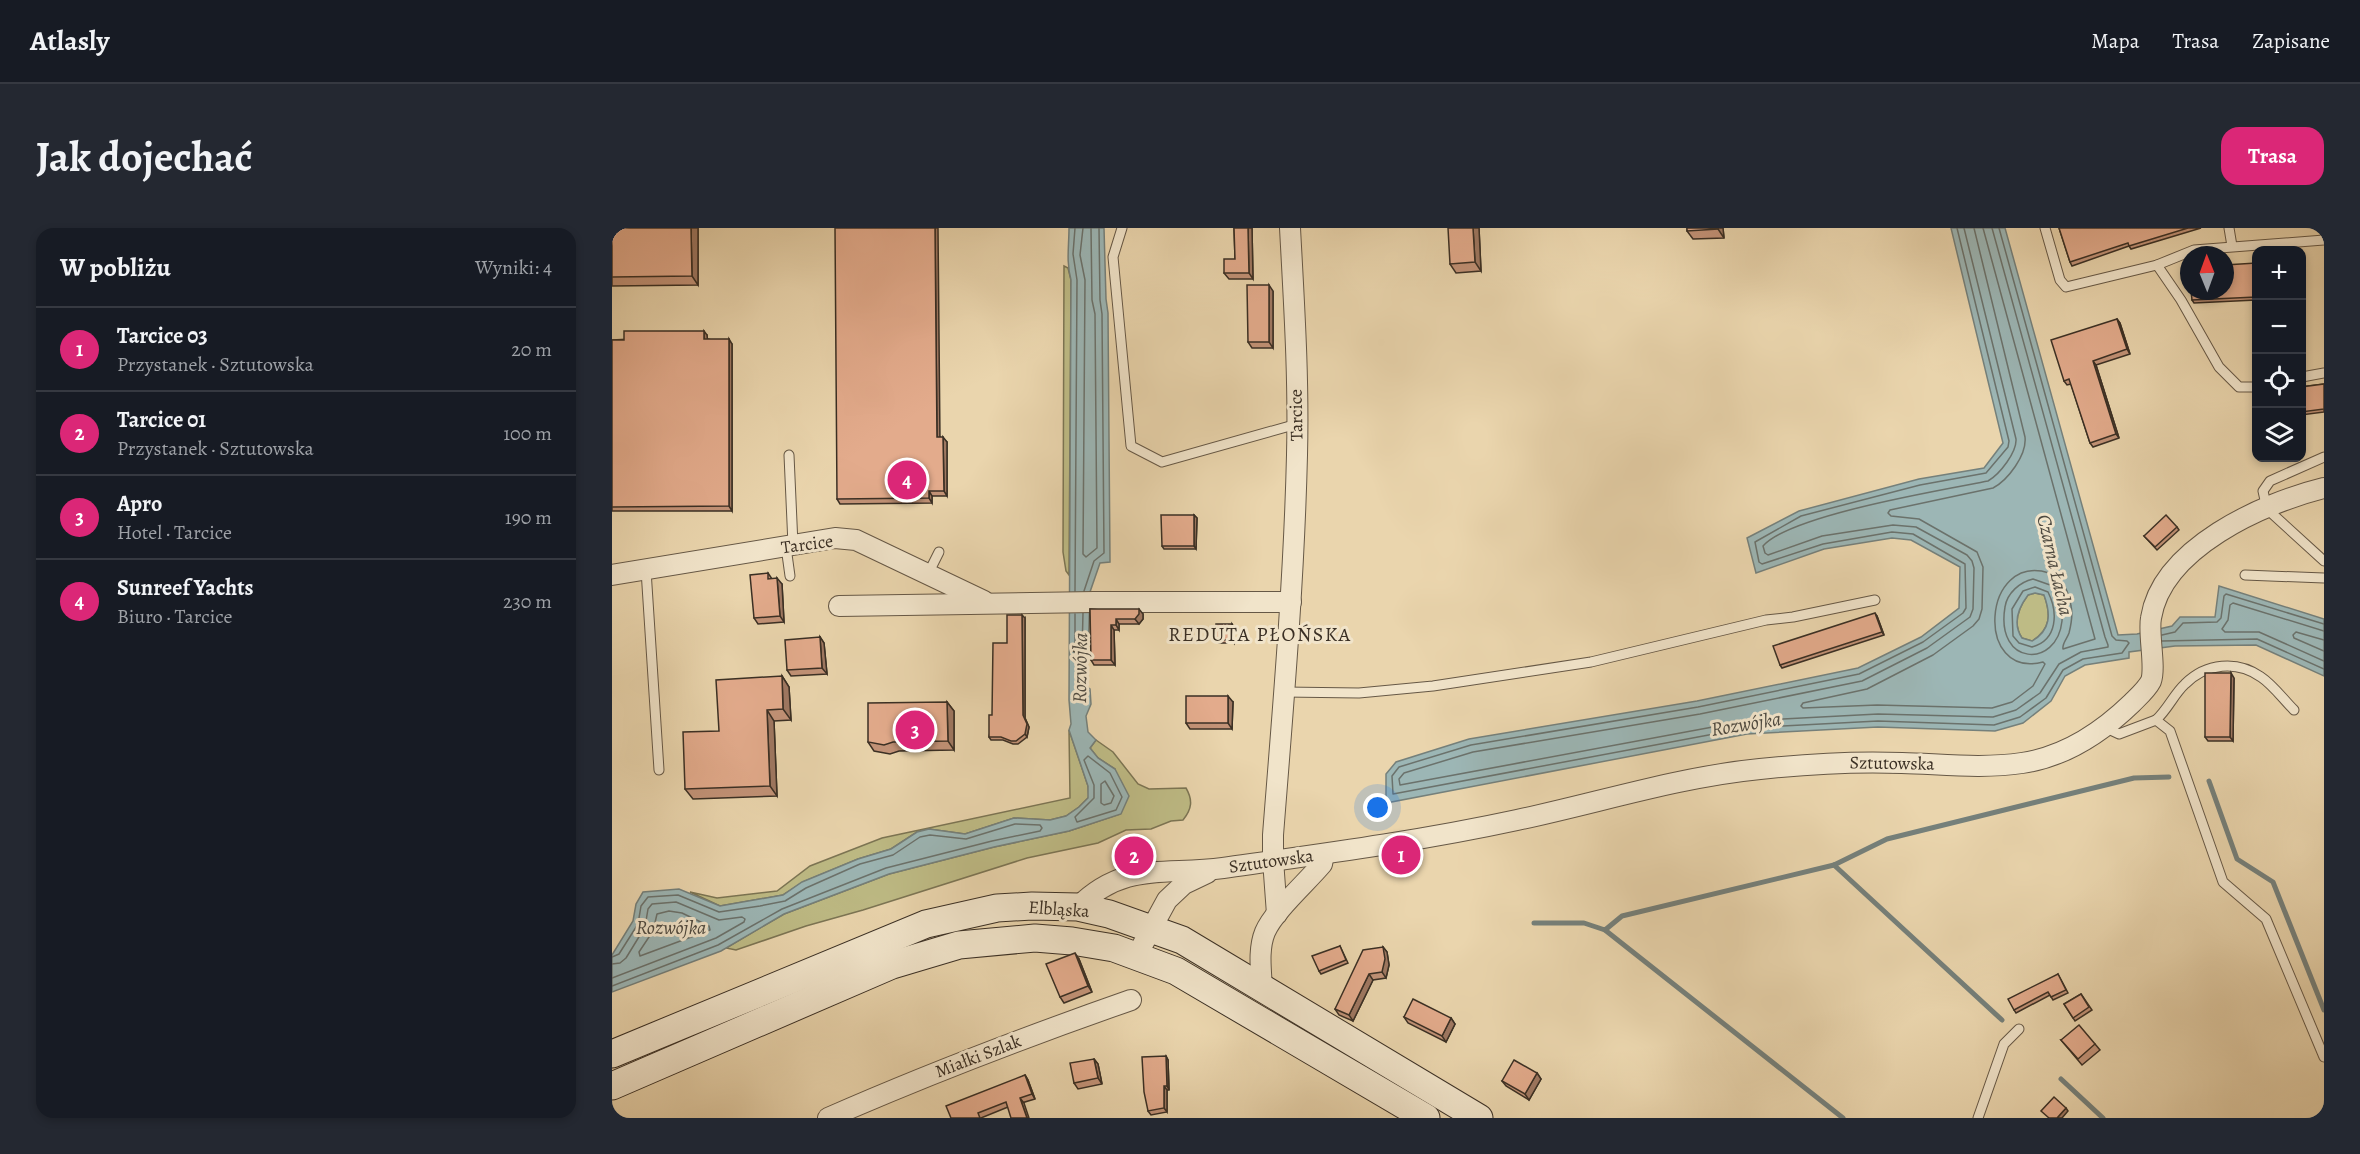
<!DOCTYPE html>
<html lang="pl">
<head>
<meta charset="utf-8">
<style>
	:root { --surface:#171b24; --page:#242831; --text:#f1f3f6; --muted:#9ea1a6; --line:#363941; --accent:#db2777 }
	body { margin:0; font-family:Alegreya,serif; background:var(--page); color:var(--text) }
	.controls { position:absolute; right:18px; top:18px; display:grid; overflow:hidden; border-radius:12px; box-shadow:0 3px 9px #0003 }
	.controls button { width:54px; height:54px; display:grid; place-items:center; padding:0; border:0; border-bottom:2px solid var(--line); background:var(--surface); color:var(--text); font:30px sans-serif }
	.compass { position:absolute; left:1568px; top:18px; width:54px; height:54px; border-radius:50%; background:var(--surface); box-shadow:0 3px 9px #0003; rotate:359deg }
	.you { position:absolute; left:766px; top:580px; width:21px; height:21px; margin:-15px; border:4px solid #fff; border-radius:50%; background:#1a73e8; box-shadow:0 0 0 9px #1a73e833 }
	.badge { display:grid; place-items:center; width:39px; height:39px; border-radius:50%; background:var(--accent); color:#fff; font-size:20px; font-weight:700 }
	.pin { position:absolute; translate:-50% -50%; border:3px solid #fff; box-shadow:0 2px 6px #0006 }
	.list { margin:0; padding:0; list-style:none }
	h2 { display:flex; justify-content:space-between; align-items:center; height:78px; margin:0; padding:0 24px; font-size:26px }
	h2 small { font-size:20px; font-weight:400; color:var(--muted) }
	.list li { display:grid; grid-template-columns:39px 1fr auto; gap:18px; align-items:center; box-sizing:border-box; height:84px; padding:0 24px; border-top:2px solid var(--line) }
	.list b { display:block; font-size:22px; white-space:nowrap }
	.list p { margin:0; font-size:20px; white-space:nowrap; color:var(--muted) }
	.list em { font-size:20px; font-style:normal; color:var(--muted) }
	.icon { flex:none; width:33px; height:33px; fill:none; stroke:currentColor; stroke-width:2; stroke-linecap:round; stroke-linejoin:round }
	.map { position:relative; flex:none; width:1712px; height:890px; overflow:hidden; border-radius:18px }
	header { display:flex; align-items:center; gap:36px; box-sizing:border-box; height:84px; padding:0 30px; background:var(--surface); border-bottom:2px solid var(--line) }
	header strong { font-size:28px }
	nav { display:flex; gap:33px; margin-inline-start:auto; font-size:21px }
	.intro { display:flex; align-items:center; justify-content:space-between; box-sizing:border-box; height:144px; padding:0 36px }
	h1 { margin:0; font-size:42px }
	.button { padding:15px 27px; border-radius:18px; background:var(--accent); color:#fff; font-size:21px; font-weight:700 }
	main { display:flex; gap:36px; padding:0 36px }
	aside { flex:1; background:var(--surface); border-radius:18px; box-shadow:0 3px 9px #0003 }
	.map>svg:first-child { display:block }
	.green { fill:#bebb85; stroke:#7c7554; stroke-width:1.5 }
	.water { fill:#9cb6b5; stroke:#75807b; stroke-width:1.5; fill-rule:evenodd }
	.lines { fill:none; stroke-linecap:round; stroke-linejoin:round }
	.shore { stroke:#6b726c; stroke-width:1.5 }
	.stream { stroke:#75807b; stroke-width:5 }
	.lane-casing { stroke:#665846; stroke-width:11 }
	.street-casing { stroke:#665846; stroke-width:22 }
	.secondary-casing { stroke:#3a2f24; stroke-width:29 }
	.lane { stroke:#f1e4ca; stroke-width:9 }
	.street { stroke:#f1e4ca; stroke-width:20 }
	.secondary { stroke:#f1e4ca; stroke-width:27 }
	.wall { fill:#c39378; stroke:#3a2f24; stroke-width:1.5 }
	.shaded-wall { fill:#9f7862; stroke:#3a2f24; stroke-width:1.5 }
	.building { fill:#e3ab8c; stroke:#3a2f24; stroke-width:1.5 }
	.labels { text-anchor:middle; dominant-baseline:central; stroke-width:6; stroke-linejoin:round; paint-order:stroke }
	.street-label { font-size:18px; fill:#3a2f24; stroke:#f1e4ca }
	.water-label { font-size:20px; font-style:italic; fill:#4e4a41; stroke:#f1e4ca }
	.neighbourhood-label { font-size:20px; letter-spacing:1.5px; fill:#3a2f24; stroke:#f1e4ca }
</style>
</head>
<body>
<header>
<strong>Atlasly</strong>
<nav><a>Mapa</a><a>Trasa</a><a>Zapisane</a></nav>
</header>
<div class="intro"><h1>Jak dojechać</h1><a class="button">Trasa</a></div>
<main>
<aside>
<h2>W pobliżu<small>Wyniki: 4</small></h2>
<ul class="list">
<li><span class="badge">1</span><div><b>Tarcice 03</b><p>Przystanek · Sztutowska</p></div><em>20 m</em></li>
<li><span class="badge">2</span><div><b>Tarcice 01</b><p>Przystanek · Sztutowska</p></div><em>100 m</em></li>
<li><span class="badge">3</span><div><b>Apro</b><p>Hotel · Tarcice</p></div><em>190 m</em></li>
<li><span class="badge">4</span><div><b>Sunreef Yachts</b><p>Biuro · Tarcice</p></div><em>230 m</em></li>
</ul>
</aside>
<div class="map">
<svg width="1712" height="890" viewBox="0 0 1712 890">
	<rect width="100%" height="100%" fill="#ead5ad"/>
	<filter id="stains"><feTurbulence type="fractalNoise" baseFrequency=".00333" numOctaves="4"/><feColorMatrix values="0 0 0 0 .2 0 0 0 0 .09 0 0 0 0 .02 0 0 0 .5 -.17"/></filter>
	<radialGradient id="worn" r=".72"><stop offset=".6" stop-color="#630" stop-opacity="0"/><stop offset="1" stop-color="#630" stop-opacity=".3"/></radialGradient>
	<g class="green">
		<polygon points="452,38 456,40 459,52 457,347 454,343 451,324"/>
		<path d="M1423,365L1432,367C1439,386 1439,402 1420,413L1410,410C1400,395 1407,379 1416,367Z"/>
		<polygon points="457,502 476,558 477,569 467,579 454,588 438,592 402,590 353,606 317,601 305,604 279,621 246,631 191,654 171,667 108,678 78,664 105,670 165,663 198,638 270,610 458,570"/>
		<path d="M484,512L501,524L526,556L537,561L574,560C581,572 580,581 571,592L559,593L539,601L514,602L486,615L415,630L251,682L194,698L124,722L114,720L172,686L277,646L382,619L457,603L508,586L503,541L486,530L478,520Z"/>
	</g>
	<g class="water">
		<path d="M457,0H492L494,71L496,85L498,334L488,335L478,364L476,425L471,442L472,457L478,461L479,476L474,488L476,504L484,512L478,520L486,530L503,541L517,568L509,586L457,603L382,619L277,646L172,686L109,723L0,764V727L21,693L24,676L31,664L67,661L108,678L171,667L190,654L246,631L279,621L305,604L317,601L353,606L402,590L438,592L454,588L467,579L476,570V558L457,502L459,496L457,472L459,52C454,34 457,18 457,0Z"/>
		<path d="M1339,0H1393L1506,407L1525,406L1560,398L1568,389H1603L1607,358L1712,391V448L1644,417L1563,418L1517,424V430L1473,437L1453,448L1439,473L1411,495L1383,503L1266,499L1135,506L774,575V546L784,534L857,511L1085,473L1246,440L1309,409L1347,380L1348,339L1299,312L1280,310L1212,321L1144,345L1135,310L1187,283L1307,251L1372,240L1391,215ZM1423,365L1432,367C1439,386 1439,402 1420,413L1410,410C1400,395 1407,379 1416,367Z"/>
	</g>
	<g class="lines">
		<g class="shore">
			<polyline points="463,0 461,26 465,52 463,363"/>
			<polyline points="471,0 468,27 473,52 471,326 474,329 485,320 483,86 480,72 479,0"/>
			<polyline points="1345,0 1397,213 1396,219 1374,245 1308,257 1189,288 1143,314 1147,334 1150,336 1211,316 1280,304 1301,306 1353,336 1354,380 1351,385 1311,414 1247,446 1086,479 859,517 787,539 780,548 781,566 1134,500 1266,493 1382,497 1408,489 1434,470 1451,442 1471,431 1510,425 1517,415 1515,413 1504,412 1500,408 1387,0"/>
			<path d="M1352,0L1404,211C1405,224 1388,246 1376,253C1330,262 1178,287 1151,318L1153,325L1156,327L1210,308L1281,297L1304,299L1355,327L1360,333L1362,340L1361,381L1358,389L1315,420L1250,453L1088,486L861,524L792,545L787,551L788,557L1133,493L1266,486L1381,489L1404,482L1428,465L1447,436L1469,424L1496,419V417L1493,409L1380,0"/>
			<path d="M1362,0L1413,209C1415,227 1396,252 1381,260L1278,282L1276,285L1279,288L1307,291L1365,324L1371,339L1370,381L1367,391L1361,398L1321,427L1255,461L1191,475L1189,478L1191,480L1265,477L1380,480L1400,474L1421,458L1433,436L1431,434C1362,452 1370,324 1437,345C1450,349 1457,364 1459,378C1461,386 1459,397 1457,405C1455,411 1450,415 1451,421L1483,411L1371,0"/>
			<path d="M1421,351L1441,358C1449,368 1451,380 1450,393C1445,441 1383,438 1393,379C1395,365 1408,354 1421,351Z"/>
			<path d="M1423,359L1436,364C1446,384 1446,412 1420,419L1407,415L1401,408L1400,381L1411,363Z"/>
			<polyline points="472,363 482,333 492,325 490,86 488,72 487,0"/>
			<polyline points="463,386 463,427 466,429 470,424 471,385"/>
			<polyline points="1712,403 1621,375 1618,377 1616,392 1610,401 1613,404 1647,404 1712,433"/>
			<polyline points="1550,407 1563,404 1571,395 1605,394 1609,390 1612,368 1614,366 1712,396"/>
			<polyline points="1712,412 1684,404 1681,407 1682,410 1712,423"/>
			<polyline points="1550,413 1645,411 1712,441"/>
			<polygon points="476,528 498,545 510,569 504,582 465,594 463,589 482,570 482,557 472,532"/>
			<polygon points="493,553 502,568 499,575 492,577 489,575 489,556"/>
			<polygon points="57,683 70,685 97,698 98,702 28,728 27,724 41,703 45,686"/>
			<polyline points="0,729 7,726 26,696 29,678 36,669 66,667 107,684 148,678 173,673 194,660 248,636 281,627 308,609 318,607 354,611 403,596 428,597 430,600 428,603 380,613 274,640 170,681 106,717 0,758"/>
			<polyline points="0,736 8,735 14,730 33,699 36,681 40,676 64,674 107,692 130,689 133,691 132,694 104,710 0,750"/>
		</g>
		<g class="stream">
			<polyline points="1597,553 1625,631 1661,654 1712,782"/>
			<polyline points="1222,637 1390,792"/>
			<polyline points="922,695 972,695 993,702 1010,688 1222,637 1275,611 1522,550 1557,549"/>
			<polyline points="993,702 1231,890"/>
			<polyline points="1449,851 1491,890"/>
		</g>
		<g class="lane-casing">
			<g id="lane">
				<polyline points="510,0 501,29 519,218 550,234 685,196"/>
				<polyline points="1433,0 1448,52 1454,59 1545,37 1569,72 1607,139 1627,159 1644,159"/>
				<polyline points="1617,0 1620,18"/>
				<polyline points="1545,37 1582,22 1712,12"/>
				<polyline points="1690,149 1712,145"/>
				<polyline points="177,227 181,317"/>
				<polyline points="1712,229 1658,253 1651,263 1655,281 1712,333"/>
				<polyline points="174,319 178,348"/>
				<polyline points="34,342 47,542"/>
				<polyline points="316,346 327,324"/>
				<polyline points="1633,347 1712,350"/>
				<polyline points="672,464 747,465 821,458 979,434 1154,392 1181,389 1263,372"/>
				<path d="M1544,492C1556,481 1562,466 1573,456C1594,435 1625,432 1649,449C1661,457 1671,471 1682,482"/>
				<polyline points="1492,499 1507,506 1544,492 1558,503 1611,654 1654,691 1712,829"/>
				<polyline points="1366,890 1392,816 1407,801"/>
			</g>
		</g>
		<g class="street-casing">
			<g id="street">
				<polyline points="0,347 223,310 244,312 372,373"/>
				<polyline points="227,378 482,374 679,374"/>
				<path d="M466,679C512,633 553,648 611,640C710,626 808,613 905,592C986,575 1066,549 1148,541C1195,536 1242,533 1290,535C1329,536 1371,541 1410,535C1452,529 1490,504 1520,475C1526,469 1535,461 1539,453C1544,439 1536,406 1539,390C1550,320 1651,275 1712,260"/>
				<path d="M665,686L661,632V607C671,480 682,354 685,227C687,151 682,75 678,0"/>
				<polyline points="525,727 555,672 572,656 595,645"/>
				<path d="M650,760C649,742 646,721 653,704C662,683 695,654 710,636L712,626"/>
				<path d="M216,890C316,846 416,808 519,772"/>
			</g>
		</g>
		<g class="secondary-casing">
			<g id="secondary">
				<polyline points="0,826 314,696 385,680 420,678 466,679 497,686 570,712 867,890"/>
				<polyline points="0,858 280,737 347,717 423,710 460,713 502,720 564,743 814,890"/>
			</g>
		</g>
		<use href="#lane" class="lane"/>
		<use href="#street" class="street"/>
		<use href="#secondary" class="secondary"/>
	</g>
	<g class="wall">
		<polygon points="0,0 86,0 86,57 0,58"/>
		<polygon points="622,0 640,0 641,51 617,51 612,45 623,31"/>
		<polygon points="867,0 869,43 844,45 838,36"/>
		<polygon points="1075,0 1111,0 1112,10 1081,11 1075,3"/>
		<polygon points="1447,0 1589,0 1519,21 1517,18 1460,38 1458,34"/>
		<polygon points="1644,35 1644,72 1582,75 1580,72"/>
		<polygon points="661,63 661,120 640,120 636,114"/>
		<polygon points="1505,91 1508,95 1518,126 1484,137 1507,210 1481,219 1478,215 1459,156 1455,157 1452,153"/>
		<polygon points="95,107 95,111 120,116 120,283 0,283 0,112"/>
		<polygon points="1712,156 1712,184 1689,187 1689,159"/>
		<polygon points="328,209 335,214 335,268 320,268 320,275 228,276 225,271"/>
		<polygon points="582,287 585,290 584,321 552,321 550,318"/>
		<polygon points="1565,299 1567,302 1545,322 1532,308"/>
		<polygon points="156,345 160,351 170,356 172,394 146,396 142,390"/>
		<polygon points="478,381 531,386 531,391 527,396 507,396 507,402 502,402 503,437 482,437 479,432"/>
		<polygon points="1265,388 1272,407 1170,440 1168,437"/>
		<polygon points="413,390 413,490 417,499 415,509 406,516 401,516 391,512 379,512 377,509 395,415"/>
		<polygon points="622,399 622,415 606,415 604,412"/>
		<polygon points="208,409 212,415 215,446 179,448 175,442"/>
		<polygon points="170,448 177,459 179,492 162,493 165,568 81,571 73,561 107,503"/>
		<polygon points="1622,450 1621,513 1596,513 1593,509"/>
		<polygon points="335,474 342,483 342,522 287,523 278,526 262,523 256,514"/>
		<polygon points="621,474 620,501 578,501 574,495"/>
		<polygon points="728,718 736,735 709,746 707,743"/>
		<polygon points="771,719 775,724 777,737 774,750 761,752 741,793 727,787 723,781"/>
		<polygon points="467,731 480,764 452,775 448,769"/>
		<polygon points="1446,746 1456,765 1441,772 1438,767 1404,785 1402,782"/>
		<polygon points="1469,766 1480,782 1463,793 1452,776"/>
		<polygon points="792,789 839,790 843,796 834,814 796,795"/>
		<polygon points="1449,812 1483,816 1488,822 1470,837"/>
		<polygon points="554,828 556,832 557,862 555,862 555,884 539,887 536,883"/>
		<polygon points="482,831 486,836 490,856 466,861 462,855"/>
		<polygon points="925,845 929,851 917,872 894,858 890,853"/>
		<polygon points="413,847 416,852 423,871 396,879 369,890 339,890"/>
	</g>
	<g class="shaded-wall">
		<polygon points="79,0 86,0 86,57 80,48"/>
		<polygon points="323,0 326,0 328,214 325,209"/>
		<polygon points="636,0 640,0 641,51 637,45"/>
		<polygon points="861,0 867,0 869,43 863,34"/>
		<polygon points="1106,0 1111,0 1112,10 1106,1"/>
		<polygon points="657,57 661,63 661,120 657,114"/>
		<polygon points="1505,91 1508,95 1518,126 1515,121"/>
		<polygon points="92,103 95,107 96,116 92,111"/>
		<polygon points="117,111 120,116 120,283 117,278"/>
		<polygon points="1481,133 1484,137 1507,210 1504,206"/>
		<polygon points="331,209 335,214 335,268 332,263"/>
		<polygon points="317,263 320,268 320,275 317,270"/>
		<polygon points="582,287 585,290 584,321 582,318"/>
		<polygon points="165,350 170,356 172,394 168,388"/>
		<polygon points="527,381 531,386 531,391 527,396 523,391"/>
		<polygon points="1263,385 1265,388 1272,407 1270,404"/>
		<polygon points="410,387 413,390 413,490 417,499 415,509 413,506 411,487"/>
		<polygon points="504,391 507,396 507,402 504,397"/>
		<polygon points="620,396 622,399 622,415 620,412"/>
		<polygon points="499,397 502,402 503,437 499,432"/>
		<polygon points="208,409 212,415 215,446 210,440"/>
		<polygon points="1619,445 1622,450 1621,513 1618,509"/>
		<polygon points="170,448 177,459 179,492 171,481"/>
		<polygon points="616,468 621,474 620,501 616,495"/>
		<polygon points="335,474 342,483 342,522 336,513"/>
		<polygon points="155,482 162,493 165,568 158,558"/>
		<polygon points="771,719 775,724 777,737 774,750 770,744"/>
		<polygon points="463,725 467,731 480,764 476,758"/>
		<polygon points="757,746 761,752 741,793 737,787"/>
		<polygon points="839,790 843,796 834,814 830,808"/>
		<polygon points="554,828 556,832 557,862 555,858"/>
		<polygon points="482,831 486,836 490,856 486,850"/>
		<polygon points="925,845 929,851 917,872 913,866"/>
		<polygon points="413,847 416,852 423,871 420,866"/>
		<polygon points="552,858 555,862 555,884 552,880"/>
		<polygon points="408,870 412,875 417,890 415,890"/>
		<polygon points="1454,880 1456,883 1450,890 1445,890"/>
	</g>
	<g class="building">
		<polygon points="0,0 79,0 80,48 0,49"/>
		<polygon points="223,0 323,0 325,209 331,209 332,263 317,263 317,270 225,271"/>
		<polygon points="622,0 636,0 637,45 612,45 612,31 623,31"/>
		<polygon points="836,0 861,0 863,34 838,36"/>
		<polygon points="1075,0 1106,0 1106,1 1075,3"/>
		<polygon points="1447,0 1576,0 1517,18 1516,15 1458,34"/>
		<polygon points="1644,35 1644,69 1580,72 1579,63 1613,63 1613,37"/>
		<polygon points="635,57 657,57 657,114 636,114"/>
		<polygon points="1505,91 1515,121 1481,133 1504,206 1478,215 1457,151 1452,153 1439,112"/>
		<polygon points="12,103 92,103 92,111 117,111 117,278 0,279 0,112 12,112"/>
		<polygon points="1712,156 1712,181 1689,184 1689,159"/>
		<polygon points="549,287 582,287 582,318 550,318"/>
		<polygon points="1554,287 1565,299 1543,319 1532,308"/>
		<polygon points="156,345 156,351 165,350 168,388 142,390 138,347"/>
		<polygon points="478,381 527,381 527,386 523,391 504,391 504,397 499,397 499,432 479,432"/>
		<polygon points="1263,385 1270,404 1168,437 1161,418"/>
		<polygon points="395,387 410,387 411,487 415,496 413,506 404,513 399,513 389,509 377,509 377,487 380,487 381,415 395,415"/>
		<rect x="604" y="396" width="16" height="16"/>
		<polygon points="208,409 210,440 175,442 173,412"/>
		<polygon points="1593,445 1619,445 1618,509 1593,509"/>
		<polygon points="170,448 171,481 155,482 158,558 73,561 71,504 107,503 104,452"/>
		<rect x="574" y="468" width="42" height="27"/>
		<polygon points="335,474 336,513 281,514 272,517 256,514 256,475"/>
		<polygon points="728,718 734,732 707,743 700,728"/>
		<polygon points="771,719 773,731 770,744 757,746 737,787 723,781 751,722"/>
		<polygon points="463,725 476,758 448,769 434,736"/>
		<polygon points="1446,746 1454,762 1439,769 1436,764 1402,782 1396,771"/>
		<polygon points="1469,766 1477,779 1461,790 1452,776"/>
		<polygon points="801,771 839,790 830,808 792,789"/>
		<polygon points="1467,797 1483,816 1466,831 1449,812"/>
		<polygon points="554,828 555,858 552,858 552,880 536,883 532,864 530,829"/>
		<polygon points="482,831 486,850 462,855 458,835"/>
		<polygon points="902,832 925,845 913,866 890,853"/>
		<polygon points="413,847 420,866 408,870 415,890 399,890 394,874 366,885 368,890 339,890 334,878"/>
		<polygon points="1442,869 1454,880 1445,890 1437,890 1429,883"/>
	</g>
	<g class="labels">
		<g class="street-label">
			<text transform="translate(684 187) rotate(-91)">Tarcice</text>
			<text transform="translate(195 316) rotate(-8)">Tarcice</text>
			<text transform="translate(1280 535) rotate(1)">Sztutowska</text>
			<text transform="translate(659 633) rotate(-8)">Sztutowska</text>
			<text transform="translate(447 681) rotate(4)">Elbląska</text>
			<text transform="translate(366 828) rotate(-21)">Miałki Szlak</text>
		</g>
		<g class="water-label">
			<text transform="translate(1443 337) rotate(77)">Czarna Łacha</text>
			<text transform="translate(468 440) rotate(-89)">Rozwójka</text>
			<text transform="translate(1134 496) rotate(-9)">Rozwójka</text>
			<text x="59" y="699">Rozwójka</text>
		</g>
		<g class="neighbourhood-label">
			<text x="648" y="406">REDUTA PŁOŃSKA</text>
		</g>
	</g>
	<rect width="100%" height="100%" filter="url(#stains)"/>
	<rect width="100%" height="100%" fill="url(#worn)"/>
</svg>
<div class="controls">
<button>+</button>
<button>−</button>
<button><svg class="icon" aria-label="locate" viewBox="0 0 24 24"><circle cx="12" cy="12" r="6"/><path d="M12 2v4M12 18v4M2 12h4M18 12h4"/></svg></button>
<button><svg class="icon" aria-label="layers" viewBox="0 0 24 24"><path d="M12 4l9 5-9 5-9-5zM3 14l9 5 9-5"/></svg></button>
</div>
<svg class="compass" viewBox="-18 -18 36 36"><path d="M0-13l5 13h-10z" fill="#e53935"/><path d="M0 13l5-13h-10z" fill="#9ea1a6"/></svg>
<div class="you"></div>
<div class="pin badge" style="left:789px;top:627px">1</div>
<div class="pin badge" style="left:522px;top:628px">2</div>
<div class="pin badge" style="left:303px;top:502px">3</div>
<div class="pin badge" style="left:295px;top:252px">4</div>
</div>
</main>
</body>
</html>
